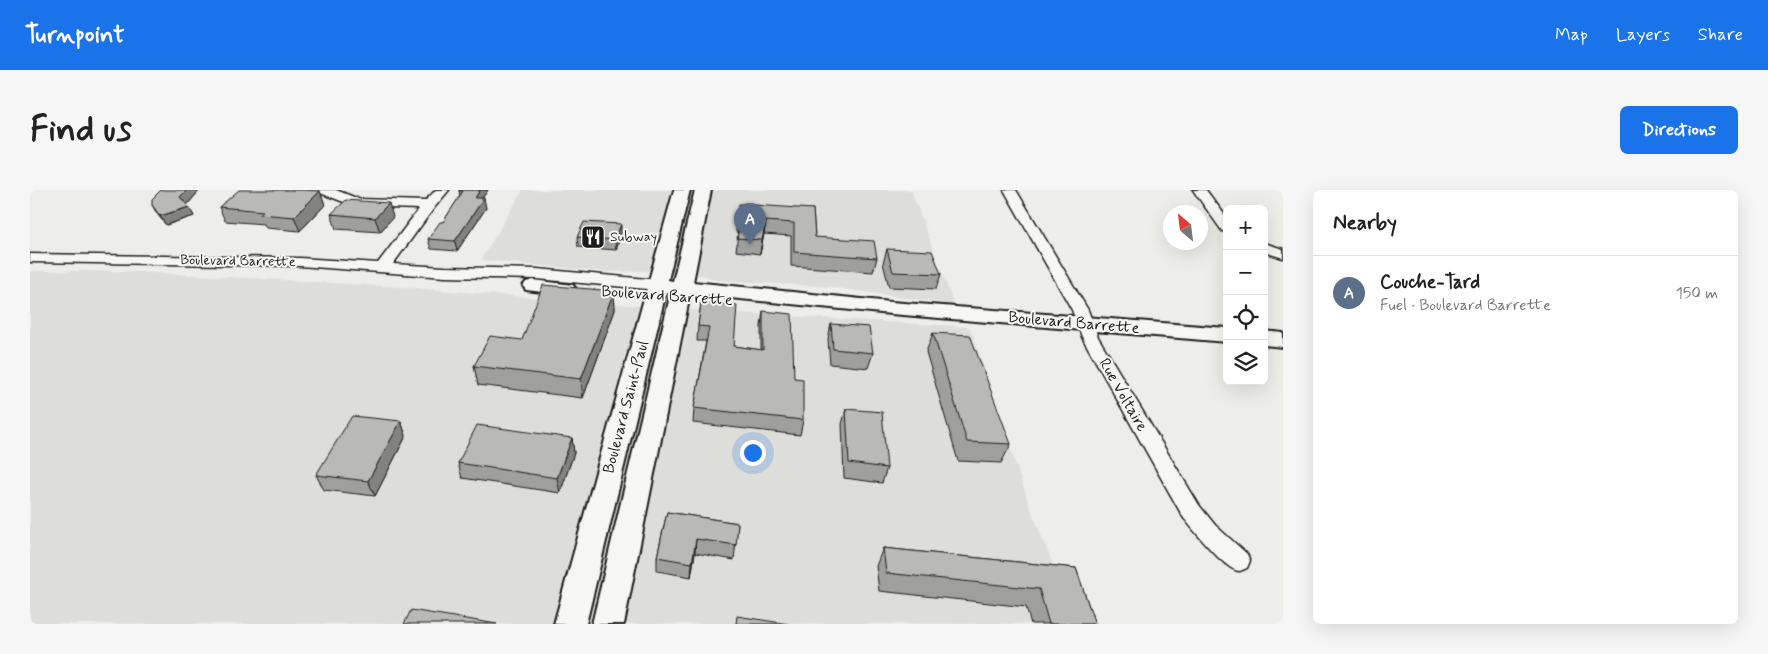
<!DOCTYPE html>
<html lang="en">
<head>
<meta charset="utf-8">
<style>
	:root { --surface:#fff; --page:#f6f6f6; --text:#222; --muted:#767676; --line:#e0e0e0; --accent:#1a73e8 }
	body { margin:0; font-family:Mynerve,sans-serif; background:var(--page); color:var(--text) }
	.controls { position:absolute; right:15px; top:15px; display:grid; overflow:hidden; border-radius:8px; box-shadow:0 5px 20px #0002 }
	.controls button { width:45px; height:45px; display:grid; place-items:center; padding:0; border:0; border-bottom:1px solid var(--line); background:var(--surface); color:var(--text); font:25px sans-serif }
	.compass { position:absolute; left:1133px; top:15px; width:45px; height:45px; border-radius:50%; background:var(--surface); box-shadow:0 5px 20px #0002; rotate:332deg }
	.you { position:absolute; left:722px; top:262px; width:18px; height:18px; margin:-12px; border:4px solid #fff; border-radius:50%; background:#1a73e8; box-shadow:0 0 0 8px #1a73e833 }
	.badge { display:grid; place-items:center; width:32px; height:32px; border-radius:50%; background:var(--accent); color:#fff; font-size:16px; font-weight:700 }
	.pin { position:absolute; translate:-50% -41px; filter:drop-shadow(0 1px 2px #0008) }
	.pin::after { content:''; position:absolute; top:26px; width:18px; height:15px; background:inherit; clip-path:polygon(0 0,100% 0,50% 100%) }
	.list { margin:0; padding:0; list-style:none }
	h2 { display:flex; justify-content:space-between; align-items:center; height:65px; margin:0; padding:0 20px; font-size:21px }
	h2 small { font-size:16px; font-weight:400; color:var(--muted) }
	.list li { display:grid; grid-template-columns:32px 1fr auto; gap:15px; align-items:center; box-sizing:border-box; height:75px; padding:0 20px; border-top:1px solid var(--line) }
	.list b { display:block; font-size:19px; white-space:nowrap }
	.list p { margin:0; font-size:16px; white-space:nowrap; color:var(--muted) }
	.list em { font-size:16px; font-style:normal; color:var(--muted) }
	.icon { flex:none; width:28px; height:28px; fill:none; stroke:currentColor; stroke-width:2; stroke-linecap:round; stroke-linejoin:round }
	.map { position:relative; flex:none; width:1253px; height:434px; overflow:hidden; border-radius:8px }
	header { display:flex; align-items:center; gap:30px; box-sizing:border-box; height:70px; padding:0 25px; background:var(--accent); color:#fff }
	header strong { font-size:24px }
	nav { display:flex; gap:28px; margin-inline-start:auto; font-size:18px }
	.intro { display:flex; align-items:center; justify-content:space-between; box-sizing:border-box; height:120px; padding:0 30px }
	h1 { margin:0; font-size:35px }
	.button { padding:12px 22px; border-radius:8px; background:var(--accent); color:#fff; font-size:18px; font-weight:700 }
	main { display:flex; gap:30px; padding:0 30px }
	aside { flex:1; background:var(--surface); border-radius:8px; box-shadow:0 5px 20px #0002 }
	.map>svg:first-child { display:block }
	.built { fill:#ddddda }
	.lines { fill:none; stroke-linecap:round; stroke-linejoin:round }
	.minor-casing { stroke:#1c1c1c; stroke-width:3 }
	.major-casing { stroke:#1c1c1c; stroke-width:4 }
	.minor { fill:#f6f6f2; fill-rule:evenodd }
	.major { fill:#f6f6f2; fill-rule:evenodd }
	.wall { fill:#9f9f9d; stroke:#1c1c1c }
	.shaded-wall { fill:#82827f; stroke:#1c1c1c }
	.building { fill:#b9b9b6; stroke:#1c1c1c }
	.labels { text-anchor:middle; dominant-baseline:central; stroke-width:4; stroke-linejoin:round; paint-order:stroke }
	.far-poi-label { font-size:14px; fill:#1c1c1c; stroke:#f6f6f2; text-anchor:start }
	.far-street-label { font-size:14px; fill:#1c1c1c; stroke:#f6f6f2 }
	.street-label { font-size:16px; fill:#1c1c1c; stroke:#f6f6f2 }
</style>
</head>
<body>
<header>
<strong>Turnpoint</strong>
<nav><a>Map</a><a>Layers</a><a>Share</a></nav>
</header>
<div class="intro"><h1>Find us</h1><a class="button">Directions</a></div>
<main>
<div class="map">
<svg width="1253" height="434" viewBox="0 0 1253 434">
	<rect width="100%" height="100%" fill="#edede9"/>
	<filter id="ink" filterUnits="userSpaceOnUse"><feTurbulence type="fractalNoise" baseFrequency=".02" numOctaves="2"/><feDisplacementMap in="SourceGraphic" scale="10" xChannelSelector="R" yChannelSelector="G"/><feConvolveMatrix kernelMatrix="1 2 1 2 8 2 1 2 1" color-interpolation-filters="sRGB"/></filter>
	<g filter="url(#ink)">
		<g class="built">
			<polygon points="493,0 881,0 924,115 801,97 686,90 673,85 611,81 577,82 451,70"/>
			<polygon points="0,81 96,81 370,97 662,120 940,137 1001,320 1047,434 0,434"/>
		</g>
		<g class="lines">
			<g class="minor-casing">
				<g id="minor">
					<polygon points="289,0 306,0 329,9 395,11 406,0 419,0 404,18 363,74 415,77 507,79 628,90 633,92 636,95 633,98 628,100 507,89 415,87 270,76 0,72 0,64 270,68 348,73 389,19 327,17 290,3"/>
					<path d="M974,0H986L1058,120L1068,147L1169,315L1185,335L1217,364L1220,371L1217,378C1215,379 1212,380 1210,381C1196,382 1162,338 1153,327L1052,147L1042,120Z"/>
					<polygon points="1163,0 1176,0 1197,28 1197,42 1192,41"/>
					<polygon points="1234,53 1253,59 1253,68 1234,62"/>
				</g>
			</g>
			<g class="major-casing">
				<g id="major">
					<polygon points="644,0 660,0 638,90 643,91 665,0 681,0 663,92 861,112 1197,138 1197,152 861,124 660,104 594,434 562,434 641,102 636,102 556,434 524,434"/>
					<polygon points="503,90 543,95 546,99 543,103 536,105 496,100 493,96 496,92"/>
					<polygon points="1234,141 1253,143 1253,157 1234,155"/>
				</g>
			</g>
			<use href="#minor" class="minor"/>
			<use href="#major" class="major"/>
		</g>
		<g class="wall">
			<polygon points="170,0 157,15 164,26 136,35 127,24 122,15"/>
			<polygon points="429,0 458,0 452,8 456,18 427,61 401,59 398,49 413,32 430,6 429,1"/>
			<polygon points="290,1 295,15 270,41 236,38 234,34 195,31 189,17"/>
			<polygon points="783,19 785,47 847,68 843,82 761,76 761,46 734,44 730,64 706,61 708,42 706,42 707,29"/>
			<polygon points="301,24 363,27 350,42 306,39"/>
			<polygon points="591,44 586,60 548,57 547,47"/>
			<polygon points="857,59 911,84 906,99 859,97 853,73"/>
			<polygon points="584,101 585,120 553,208 448,195 444,176"/>
			<polygon points="671,113 704,156 731,160 731,136 733,121 764,188 773,230 770,245 663,233 664,218 676,151 667,151 668,136"/>
			<polygon points="801,134 843,163 838,178 800,174 798,149"/>
			<polygon points="903,143 981,254 971,273 928,271 896,162"/>
			<polygon points="816,219 857,278 852,293 814,288 812,234"/>
			<polygon points="371,231 376,246 345,306 294,300 286,285"/>
			<polygon points="542,248 544,263 530,303 432,288 428,273"/>
			<polygon points="637,322 708,333 704,370 665,363 661,387 627,381 627,367"/>
			<polygon points="853,358 1046,378 1065,434 1001,434 996,417 849,401 846,376"/>
		</g>
		<g class="shaded-wall">
			<polygon points="157,0 170,0 155,17 150,7"/>
			<polygon points="450,0 458,0 446,17 445,8"/>
			<polygon points="290,1 295,15 270,41 264,27"/>
			<polygon points="454,8 456,18 427,61 425,51"/>
			<polygon points="359,13 363,27 350,42 345,28"/>
			<polygon points="159,17 164,26 136,35 130,26"/>
			<polygon points="736,31 734,44 730,64 732,50"/>
			<polygon points="591,34 591,44 586,60 585,50"/>
			<polygon points="584,101 585,120 553,208 551,189"/>
			<polygon points="371,231 376,246 345,306 338,291"/>
			<polygon points="542,248 544,263 530,303 527,288"/>
			<polygon points="666,349 665,363 661,387 662,373"/>
		</g>
		<g class="building">
			<polygon points="131,0 157,0 150,7 159,17 130,26 122,15 122,9"/>
			<polygon points="209,0 274,0 290,1 264,27 230,24 233,21 189,17"/>
			<polygon points="429,0 450,0 445,8 454,8 425,51 398,49 410,32 413,32 433,1 429,1"/>
			<polygon points="316,10 359,13 345,28 301,24"/>
			<polygon points="709,14 783,19 785,47 844,51 847,68 764,62 764,33 736,31 732,50 707,48 711,29 707,29"/>
			<polygon points="554,32 591,34 585,50 547,47"/>
			<polygon points="857,59 902,61 911,84 863,82"/>
			<polygon points="513,95 584,101 551,189 444,176 460,146 492,150"/>
			<polygon points="671,113 707,115 704,156 733,160 733,121 762,124 764,188 773,189 773,230 664,218 679,137 668,136"/>
			<polygon points="801,134 839,137 843,163 803,159"/>
			<polygon points="903,143 940,145 981,254 937,252"/>
			<polygon points="816,219 852,222 857,278 819,273"/>
			<polygon points="322,226 371,231 338,291 286,285"/>
			<polygon points="447,235 542,248 527,288 428,273"/>
			<polygon points="637,322 708,333 706,355 666,349 662,373 627,367"/>
			<polygon points="853,358 1046,378 1065,434 1019,434 1009,399 856,383"/>
			<polygon points="381,420 467,434 374,434"/>
			<polygon points="707,426 758,434 706,434"/>
		</g>
	</g>
	<defs>
		<g id="restaurant-square" transform="scale(1.25)"><rect x="-9" y="-9" width="18" height="18" rx="4" fill="#1c1c1c" stroke="#f6f6f2"/><path d="M-5-6h1v4h1v-4h1v4h1v-4h1v5L-1.5 .5V6h-2V.5L-5-1ZM5-6V6H3V1.5H1.5Q1.5-4 5-6Z" fill="#fff"/></g>
	</defs>
	<g fill-rule="evenodd">
		<use href="#restaurant-square" x="563" y="47"/>
	</g>
	<g class="labels">
		<g class="far-poi-label">
			<text x="580" y="47">Subway</text>
		</g>
		<g class="far-street-label">
			<text transform="translate(208 71) rotate(1)">Boulevard Barrette</text>
		</g>
		<g class="street-label">
			<text transform="translate(637 106) rotate(4)">Boulevard Barrette</text>
			<text transform="translate(1044 133) rotate(5)">Boulevard Barrette</text>
			<text transform="translate(1093 205) rotate(60)">Rue Voltaire</text>
			<text transform="translate(596 217) rotate(-75)">Boulevard Saint-Paul</text>
		</g>
	</g>
</svg>
<div class="controls">
<button>+</button>
<button>−</button>
<button><svg class="icon" aria-label="locate" viewBox="0 0 24 24"><circle cx="12" cy="12" r="6"/><path d="M12 2v4M12 18v4M2 12h4M18 12h4"/></svg></button>
<button><svg class="icon" aria-label="layers" viewBox="0 0 24 24"><path d="M12 4l9 5-9 5-9-5zM3 14l9 5 9-5"/></svg></button>
</div>
<svg class="compass" viewBox="-18 -18 36 36"><path d="M0-13l5 13h-10z" fill="#e53935"/><path d="M0 13l5-13h-10z" fill="#767676"/></svg>
<div class="you"></div>
<div class="pin badge" style="left:720px;top:54px;background:#5c6f8a">A</div>
</div>
<aside>
<h2>Nearby<small></small></h2>
<ul class="list">
<li><span class="badge" style="background:#5c6f8a">A</span><div><b>Couche-Tard</b><p>Fuel · Boulevard Barrette</p></div><em>150 m</em></li>
</ul>
</aside>
</main>
</body>
</html>
